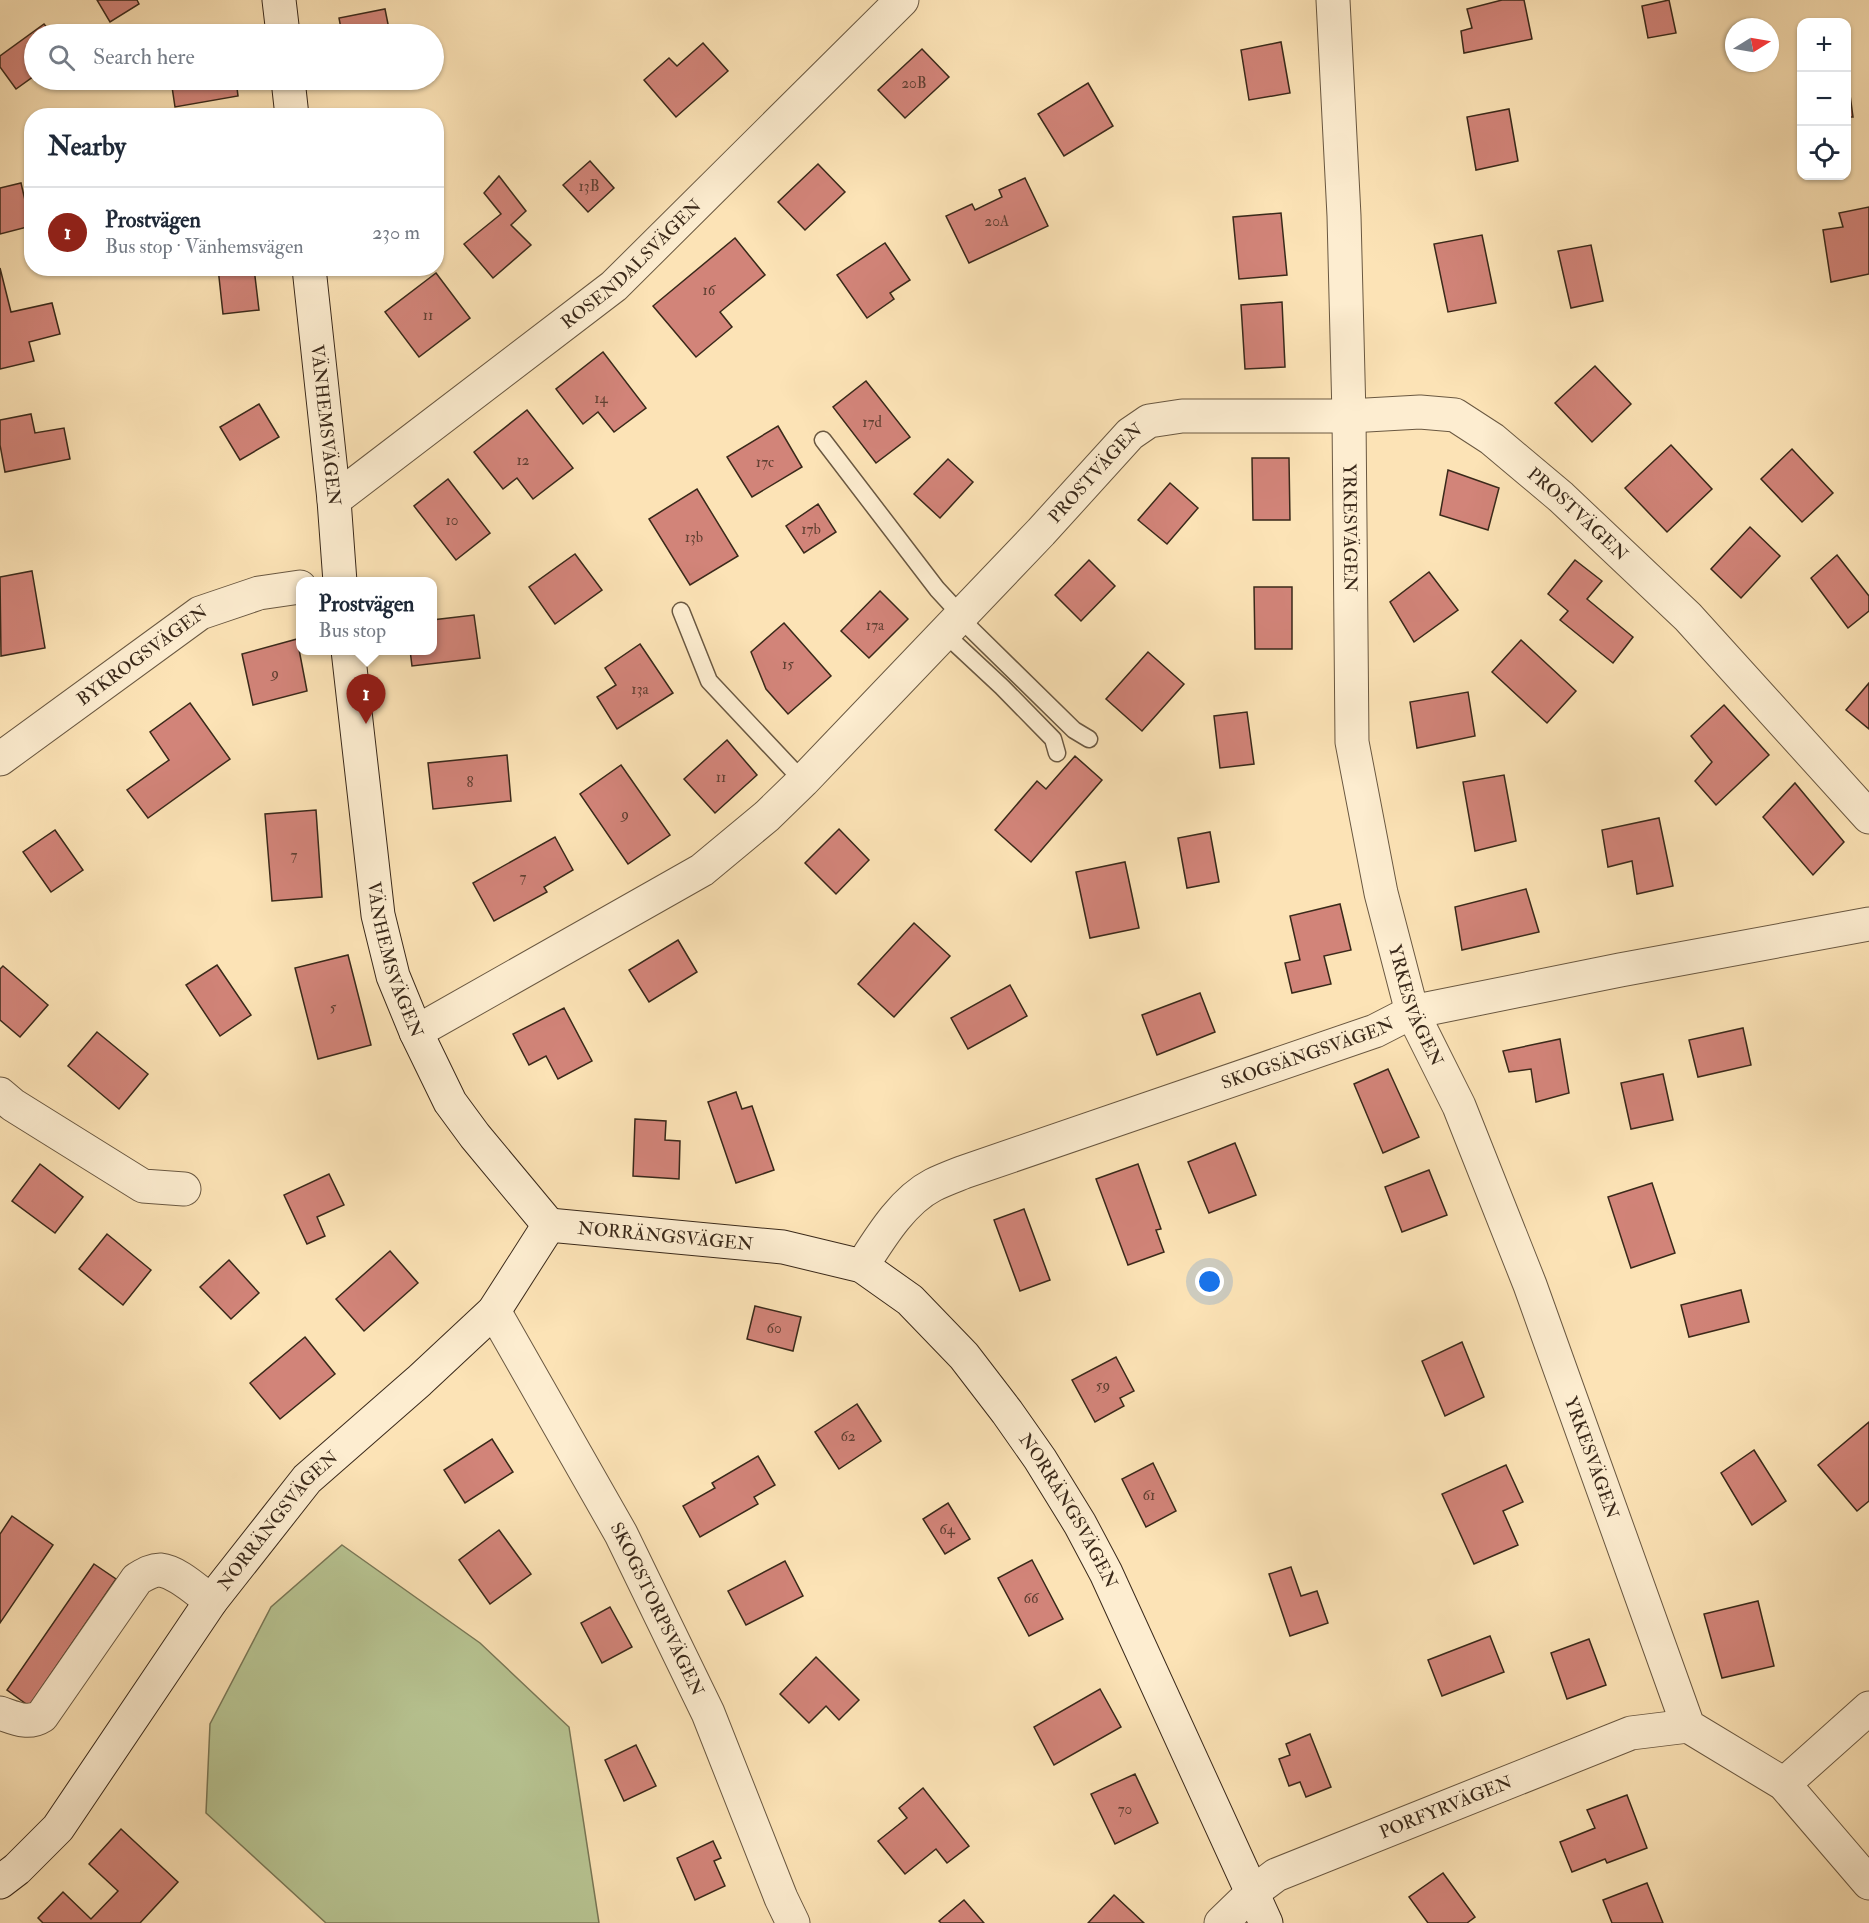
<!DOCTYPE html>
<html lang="en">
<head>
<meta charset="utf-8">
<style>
	:root { --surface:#fff; --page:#f2f2f3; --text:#1f2937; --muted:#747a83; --line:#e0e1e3; --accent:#8f2418 }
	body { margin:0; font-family:"IM FELL Double Pica",serif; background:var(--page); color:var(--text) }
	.controls { position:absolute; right:18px; top:18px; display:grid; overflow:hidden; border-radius:12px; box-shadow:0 2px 4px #0004 }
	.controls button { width:54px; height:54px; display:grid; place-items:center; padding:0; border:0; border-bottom:2px solid var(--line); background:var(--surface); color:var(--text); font:30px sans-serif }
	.compass { position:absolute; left:1725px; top:18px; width:54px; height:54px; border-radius:50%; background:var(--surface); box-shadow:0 2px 4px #0004; rotate:79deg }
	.you { position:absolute; left:1210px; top:1282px; width:21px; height:21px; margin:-15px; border:4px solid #fff; border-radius:50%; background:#1a73e8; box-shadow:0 0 0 9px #1a73e833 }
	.badge { display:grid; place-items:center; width:39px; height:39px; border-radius:50%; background:var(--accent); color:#fff; font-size:20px; font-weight:700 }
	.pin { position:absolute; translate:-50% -50px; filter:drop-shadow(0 2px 3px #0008) }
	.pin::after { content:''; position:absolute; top:32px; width:21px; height:18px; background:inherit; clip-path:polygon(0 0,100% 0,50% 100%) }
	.popup { position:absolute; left:296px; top:577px; width:141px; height:78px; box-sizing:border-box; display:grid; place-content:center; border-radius:12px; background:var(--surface); filter:drop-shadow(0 2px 4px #0005); font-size:20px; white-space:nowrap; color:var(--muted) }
	.popup b { font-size:22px; color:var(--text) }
	.popup::after { content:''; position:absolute; left:50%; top:100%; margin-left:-12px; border:12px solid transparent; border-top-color:var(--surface) }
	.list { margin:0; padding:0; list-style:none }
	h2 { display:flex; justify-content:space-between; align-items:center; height:78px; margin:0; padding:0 24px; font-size:26px }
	h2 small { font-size:20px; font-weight:400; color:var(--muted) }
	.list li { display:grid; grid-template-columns:39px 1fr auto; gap:18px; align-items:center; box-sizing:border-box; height:90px; padding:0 24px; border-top:2px solid var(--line) }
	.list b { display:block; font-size:22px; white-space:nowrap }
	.list p { margin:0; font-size:20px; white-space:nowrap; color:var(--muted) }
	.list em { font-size:20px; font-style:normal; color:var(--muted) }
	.icon { flex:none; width:33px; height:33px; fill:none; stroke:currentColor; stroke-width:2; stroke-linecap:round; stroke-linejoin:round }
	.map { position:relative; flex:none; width:1869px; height:1923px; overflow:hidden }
	.search { position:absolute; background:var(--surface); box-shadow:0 2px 4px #0004; left:24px; top:24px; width:420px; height:66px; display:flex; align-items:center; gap:15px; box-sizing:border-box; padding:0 21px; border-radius:33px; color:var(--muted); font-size:22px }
	.panel { position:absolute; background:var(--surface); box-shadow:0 2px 4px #0004; left:24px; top:108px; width:420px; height:168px; border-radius:24px }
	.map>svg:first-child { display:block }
	.green { fill:#b8c593; stroke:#797756; stroke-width:1.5 }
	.building { fill:#d28479; stroke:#3a291a; stroke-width:1.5 }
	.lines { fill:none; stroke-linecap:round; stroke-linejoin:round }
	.lane-casing { stroke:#6a5841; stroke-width:19 }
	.street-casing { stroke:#6a5841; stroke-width:35 }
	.secondary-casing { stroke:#3a291a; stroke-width:35 }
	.lane { stroke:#fdedd0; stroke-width:16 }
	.street { stroke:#fdedd0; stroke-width:33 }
	.secondary { stroke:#fdedd0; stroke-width:33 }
	.labels { text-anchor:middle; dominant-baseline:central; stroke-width:4.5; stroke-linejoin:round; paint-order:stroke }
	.number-label { font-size:15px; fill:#604032 }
	.street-label { font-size:18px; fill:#3a291a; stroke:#fdedd0 }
</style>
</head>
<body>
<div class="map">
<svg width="1869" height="1923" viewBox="0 0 1869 1923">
	<rect width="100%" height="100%" fill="#fce3b6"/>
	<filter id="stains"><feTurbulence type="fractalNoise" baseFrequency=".00333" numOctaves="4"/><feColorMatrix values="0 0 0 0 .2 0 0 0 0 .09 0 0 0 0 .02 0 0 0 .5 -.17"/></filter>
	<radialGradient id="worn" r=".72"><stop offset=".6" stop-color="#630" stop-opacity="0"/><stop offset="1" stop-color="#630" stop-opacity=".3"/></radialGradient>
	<polygon class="green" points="342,1545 480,1643 569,1727 599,1923 326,1923 206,1813 210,1724 271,1607"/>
	<g class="building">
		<polygon points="97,0 137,0 139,4 110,22"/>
		<polygon points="1502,0 1524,0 1532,39 1464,53 1461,31 1472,28 1467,9"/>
		<polygon points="1669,0 1676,33 1648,38 1642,6"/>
		<polygon points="385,9 390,34 342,34 339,18"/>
		<polygon points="44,24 52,34 34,34 34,76 16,89 0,67 0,56"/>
		<polygon points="1281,42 1290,93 1249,100 1241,50"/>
		<polygon points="703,43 728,71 676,117 644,80 669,58 677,66"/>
		<polygon points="922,49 949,77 905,118 878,90"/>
		<polygon points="1846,65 1853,117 1846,117"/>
		<polygon points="171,80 236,80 238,96 175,107"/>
		<polygon points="1088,83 1113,126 1064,156 1038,114"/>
		<polygon points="1509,109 1518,161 1476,170 1467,117"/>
		<polygon points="414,112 415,116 397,116"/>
		<polygon points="590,161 614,188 588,212 563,185"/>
		<polygon points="818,164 845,192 805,230 778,202"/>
		<polygon points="499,176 526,211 511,225 531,245 493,278 464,244 501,214 484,193"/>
		<polygon points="1025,178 1048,226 969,263 946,216 972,204 975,210 1002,197 999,190"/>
		<polygon points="21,183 31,226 0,234 0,188"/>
		<polygon points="1869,207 1869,274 1831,282 1823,230 1843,227 1839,213"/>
		<polygon points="1281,213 1287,275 1239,279 1233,217"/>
		<polygon points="1482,235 1496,303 1448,312 1434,244"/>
		<polygon points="735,238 765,275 720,312 732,327 696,357 653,306"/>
		<polygon points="885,243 910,280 890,293 894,299 867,318 837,275"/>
		<polygon points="1591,245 1603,301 1571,308 1558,251"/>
		<polygon points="0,268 11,312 52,303 60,334 29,342 34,361 0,369"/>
		<polygon points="218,268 254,268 259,310 223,314"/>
		<polygon points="436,273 470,318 419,357 385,312"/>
		<polygon points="1282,302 1285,367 1245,369 1241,305"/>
		<polygon points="603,352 646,408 614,432 598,412 583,424 556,389"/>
		<polygon points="1595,366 1631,404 1592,442 1555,403"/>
		<polygon points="866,381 910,437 876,463 833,407"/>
		<polygon points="259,404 279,437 240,460 220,427"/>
		<polygon points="527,410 573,468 533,499 517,478 503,489 474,452"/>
		<polygon points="31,414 35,433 64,428 70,459 5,472 0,445 0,420"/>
		<polygon points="778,426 802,467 752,497 727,457"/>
		<polygon points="1671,445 1712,489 1667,532 1625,488"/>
		<polygon points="1792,449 1833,493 1802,522 1761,479"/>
		<polygon points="1252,458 1289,458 1290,520 1253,520"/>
		<polygon points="948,459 973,482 940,518 914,494"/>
		<polygon points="1448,470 1499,488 1488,530 1440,515"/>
		<polygon points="448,479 490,533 456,560 414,506"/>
		<polygon points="1170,483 1198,508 1167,544 1138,520"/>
		<polygon points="697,489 738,556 690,585 649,519"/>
		<polygon points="818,504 836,532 804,553 786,526"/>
		<polygon points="1750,527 1780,556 1741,598 1711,569"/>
		<polygon points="575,554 602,590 555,624 529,587"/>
		<polygon points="1837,555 1869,596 1869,611 1848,628 1811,578"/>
		<polygon points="1089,560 1115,586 1081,621 1055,595"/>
		<polygon points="1575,560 1602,581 1587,599 1633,637 1613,663 1560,620 1568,611 1548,594"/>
		<polygon points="32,571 45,648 1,656 0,577"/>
		<polygon points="1429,572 1458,610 1414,642 1390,602"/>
		<polygon points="1254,587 1292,587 1292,649 1255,649"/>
		<polygon points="880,591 908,619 869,658 841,631"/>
		<polygon points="474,615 480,658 412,666 410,650 432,650 432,620"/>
		<polygon points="784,623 831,676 788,714 766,689 751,652"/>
		<polygon points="297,639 307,691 253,705 242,654"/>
		<polygon points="1521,640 1576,691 1547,723 1492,672"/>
		<polygon points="640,644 673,693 617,729 597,697 616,685 605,668"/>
		<polygon points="1148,652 1184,684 1142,731 1106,699"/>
		<polygon points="1869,683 1869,729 1846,710"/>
		<polygon points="1468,692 1475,736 1417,748 1410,702"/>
		<polygon points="190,703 230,759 148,818 127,790 169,760 150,732"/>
		<polygon points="1724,705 1769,755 1716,805 1695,781 1712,762 1691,736"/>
		<polygon points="1247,712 1254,764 1220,768 1214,716"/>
		<polygon points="727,740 757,775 715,813 684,779"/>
		<polygon points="507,755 511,801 433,809 428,763"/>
		<polygon points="1075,756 1102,780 1031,862 995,830 1037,781 1046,789"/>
		<polygon points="621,765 670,835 628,864 580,794"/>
		<polygon points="1504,775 1516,841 1475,851 1463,782"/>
		<polygon points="1795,783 1844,842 1813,875 1763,817"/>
		<polygon points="316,810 322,897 272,901 265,814"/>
		<polygon points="1659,818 1673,886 1637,894 1632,861 1608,867 1602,830"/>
		<polygon points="839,829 869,860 836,894 805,863"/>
		<polygon points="55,830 83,870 51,892 23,852"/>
		<polygon points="1210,832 1219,882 1187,888 1178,838"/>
		<polygon points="555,837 573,870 544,887 547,892 494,921 473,883"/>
		<polygon points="1125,862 1139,928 1090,938 1076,872"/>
		<polygon points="1526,889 1539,932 1462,950 1455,907"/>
		<polygon points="1340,904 1351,950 1324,956 1331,984 1292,993 1285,963 1300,960 1290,916"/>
		<polygon points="914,923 950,956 894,1017 858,984"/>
		<polygon points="678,940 697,972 649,1002 629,970"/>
		<polygon points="348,955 371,1045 318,1059 295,968"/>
		<polygon points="217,965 251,1015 220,1036 186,985"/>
		<polygon points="3,966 48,1005 20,1037 0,1020 0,969"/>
		<polygon points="1010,985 1027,1016 968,1049 951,1018"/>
		<polygon points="1200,993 1215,1032 1157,1055 1142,1015"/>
		<polygon points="564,1008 592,1061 558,1079 546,1056 529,1065 513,1034"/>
		<polygon points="1743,1028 1751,1065 1698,1077 1689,1040"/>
		<polygon points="97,1032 148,1074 119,1109 68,1066"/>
		<polygon points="1560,1039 1569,1093 1536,1102 1531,1069 1509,1072 1503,1051"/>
		<polygon points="1388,1069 1419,1137 1383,1153 1354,1084"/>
		<polygon points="1663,1074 1673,1120 1631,1129 1621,1083"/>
		<polygon points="736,1092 742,1109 752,1106 774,1170 736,1183 708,1102"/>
		<polygon points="635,1119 666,1121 665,1140 680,1141 679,1179 633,1176"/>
		<polygon points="1235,1143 1256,1195 1209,1213 1188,1162"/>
		<polygon points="40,1164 83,1197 55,1233 12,1201"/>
		<polygon points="1138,1164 1161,1229 1156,1230 1164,1252 1128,1265 1096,1179"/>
		<polygon points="1429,1170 1447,1215 1402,1232 1385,1187"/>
		<polygon points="329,1174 344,1205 317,1217 325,1236 307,1244 284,1195"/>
		<polygon points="1652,1183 1675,1253 1631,1268 1608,1197"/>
		<polygon points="1024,1209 1050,1280 1020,1291 994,1220"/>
		<polygon points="107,1234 151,1270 123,1305 79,1269"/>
		<polygon points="390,1251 418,1283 364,1331 336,1299"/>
		<polygon points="229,1260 259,1293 231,1319 200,1287"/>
		<polygon points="1741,1290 1749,1322 1689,1337 1681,1305"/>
		<polygon points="755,1306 801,1317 793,1351 747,1339"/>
		<polygon points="305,1337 335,1374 280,1419 250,1383"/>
		<polygon points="1462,1342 1484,1397 1445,1416 1422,1361"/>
		<polygon points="1116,1357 1134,1391 1120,1398 1124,1406 1095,1422 1072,1380"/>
		<polygon points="857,1404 881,1441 839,1469 815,1432"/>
		<polygon points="1869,1422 1869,1501 1857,1511 1818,1465"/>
		<polygon points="492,1439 513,1472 465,1503 444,1470"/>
		<polygon points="1754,1450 1786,1501 1752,1525 1721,1473"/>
		<polygon points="758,1456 775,1485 754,1497 758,1504 700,1537 683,1506 715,1488 712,1483"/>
		<polygon points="1153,1463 1176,1511 1146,1527 1122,1479"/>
		<polygon points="1506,1465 1523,1502 1503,1511 1518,1545 1474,1564 1442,1494"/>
		<polygon points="948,1503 970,1539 945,1554 923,1519"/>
		<polygon points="12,1516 53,1545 0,1623 0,1534"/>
		<polygon points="499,1530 531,1574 490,1604 459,1560"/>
		<polygon points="1032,1560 1063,1619 1029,1636 998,1578"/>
		<polygon points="785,1561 803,1596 746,1625 728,1591"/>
		<polygon points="94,1564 116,1579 29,1706 7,1690"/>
		<polygon points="1291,1567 1301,1596 1317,1591 1328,1623 1290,1636 1269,1574"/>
		<polygon points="1758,1601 1774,1666 1722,1678 1704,1614"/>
		<polygon points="610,1607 632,1647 602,1663 581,1623"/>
		<polygon points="1490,1636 1504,1672 1442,1696 1428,1660"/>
		<polygon points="1589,1639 1606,1685 1567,1699 1551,1653"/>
		<polygon points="816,1657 859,1700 839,1720 826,1706 809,1723 780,1694"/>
		<polygon points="1100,1689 1121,1727 1054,1765 1034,1727"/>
		<polygon points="1310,1734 1331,1787 1306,1797 1300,1782 1289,1786 1279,1759 1290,1755 1286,1744"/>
		<polygon points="636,1745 656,1786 624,1801 605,1760"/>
		<polygon points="1135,1774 1158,1823 1115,1844 1091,1794"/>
		<polygon points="923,1788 969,1846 947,1863 936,1849 905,1874 878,1841 907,1818 899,1808"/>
		<polygon points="1627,1795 1647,1848 1607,1863 1605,1859 1572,1872 1560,1842 1595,1828 1587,1810"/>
		<polygon points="121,1829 178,1882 140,1923 43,1923 38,1918 63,1892 91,1919 118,1891 89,1864"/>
		<polygon points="713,1841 721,1858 714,1861 725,1886 695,1900 677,1858"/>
		<polygon points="1443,1873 1475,1917 1467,1923 1428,1923 1409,1897"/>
		<polygon points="1647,1883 1663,1923 1612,1923 1603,1900"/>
		<polygon points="1114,1895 1144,1923 1088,1923"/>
		<polygon points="964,1900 984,1923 941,1923 939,1921"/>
	</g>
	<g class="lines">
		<g class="lane-casing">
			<g id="lane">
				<polyline points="823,440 937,589 961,615 971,629 1074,730 1089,739"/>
				<polyline points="681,611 709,681 803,781"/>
				<polyline points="944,633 1002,687 1053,739 1057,753"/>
			</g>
		</g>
		<g class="street-casing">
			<g id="street">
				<path id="s1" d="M1333,0L1344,216L1349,416L1352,742L1381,893L1412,1012L1459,1106L1530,1285L1688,1726L1784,1784L1869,1883"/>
				<path id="s2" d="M334,500L614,286L902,0"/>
				<path id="s3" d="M0,759L200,613L259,593L300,587"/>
				<path id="s4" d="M416,1032L702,870L767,816L803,781L1041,532L1130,434L1149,421L1182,416H1349L1420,412L1455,415L1492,439L1561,497L1688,617L1869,817"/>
				<polyline points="0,1094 13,1105 143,1186 184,1189"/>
				<path id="s5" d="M862,1266C880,1238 902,1201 933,1185C943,1180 954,1176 964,1172L1375,1031L1412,1012L1620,970L1869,924"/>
				<path id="s6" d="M494,1311L621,1534L708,1713L781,1898L793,1923"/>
				<path d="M0,1713C15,1718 28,1725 42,1716L137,1579C144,1575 151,1570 160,1570C178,1572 197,1591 211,1601"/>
				<polyline points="1784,1784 1869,1708"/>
				<path id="s7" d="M1221,1923L1252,1893L1276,1875L1631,1733L1688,1726"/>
			</g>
		</g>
		<g class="secondary-casing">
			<g id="secondary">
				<polyline points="279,0 283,34"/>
				<polyline points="288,80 292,116"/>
				<path id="s8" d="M309,268L334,500L340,582"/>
				<path id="s9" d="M348,650L378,915L393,976L416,1032L450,1102L475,1136L549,1225"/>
				<path id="s10" d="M549,1225L783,1247L862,1266L910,1300L964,1356L1007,1412L1040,1459L1080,1524L1106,1573L1266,1923"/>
				<path id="s11" d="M0,1882L17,1869L58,1828L211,1601L307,1479L419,1381L494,1311L549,1225"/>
			</g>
		</g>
		<use href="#lane" class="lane"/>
		<use href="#street" class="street"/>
		<use href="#secondary" class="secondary"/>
	</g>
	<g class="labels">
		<g class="number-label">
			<text x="914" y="83">20B</text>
			<text x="589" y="186">13B</text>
			<text x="997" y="221">20A</text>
			<text x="709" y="290">16</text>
			<text x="428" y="315">11</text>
			<text x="601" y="398">14</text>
			<text x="872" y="422">17d</text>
			<text x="523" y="460">12</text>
			<text x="765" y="462">17c</text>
			<text x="452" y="520">10</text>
			<text x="811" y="529">17b</text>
			<text x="694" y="537">13b</text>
			<text x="875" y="625">17a</text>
			<text x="788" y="664">15</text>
			<text x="275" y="673">9</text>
			<text x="640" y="689">13a</text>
			<text x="721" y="777">11</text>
			<text x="470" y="782">8</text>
			<text x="625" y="814">9</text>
			<text x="294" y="855">7</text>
			<text x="523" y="877">7</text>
			<text x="333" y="1007">5</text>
			<text x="774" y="1328">60</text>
			<text x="1103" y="1385">59</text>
			<text x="848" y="1436">62</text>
			<text x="1149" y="1495">61</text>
			<text x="947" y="1529">64</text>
			<text x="1031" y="1598">66</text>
			<text x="1125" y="1809">70</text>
		</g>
		<g class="street-label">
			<text stroke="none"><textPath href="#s2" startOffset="380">ROSENDALSVÄGEN</textPath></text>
			<text stroke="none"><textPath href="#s8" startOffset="158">VÄNHEMSVÄGEN</textPath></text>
			<text stroke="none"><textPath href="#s4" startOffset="888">PROSTVÄGEN</textPath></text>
			<text stroke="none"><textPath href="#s4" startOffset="1428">PROSTVÄGEN</textPath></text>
			<text stroke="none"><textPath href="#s1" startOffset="528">YRKESVÄGEN</textPath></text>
			<text stroke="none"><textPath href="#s3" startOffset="176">BYKROGSVÄGEN</textPath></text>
			<text stroke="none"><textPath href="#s9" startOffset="314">VÄNHEMSVÄGEN</textPath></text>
			<text stroke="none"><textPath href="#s1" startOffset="1014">YRKESVÄGEN</textPath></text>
			<text stroke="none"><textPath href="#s5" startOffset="506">SKOGSÄNGSVÄGEN</textPath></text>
			<text stroke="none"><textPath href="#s10" startOffset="117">NORRÄNGSVÄGEN</textPath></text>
			<text stroke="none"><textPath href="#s1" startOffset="1500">YRKESVÄGEN</textPath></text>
			<text stroke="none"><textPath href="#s10" startOffset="640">NORRÄNGSVÄGEN</textPath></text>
			<text stroke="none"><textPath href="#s11" startOffset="458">NORRÄNGSVÄGEN</textPath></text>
			<text stroke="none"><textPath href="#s6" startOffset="340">SKOGSTORPSVÄGEN</textPath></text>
			<text stroke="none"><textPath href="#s7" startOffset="256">PORFYRVÄGEN</textPath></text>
		</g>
	</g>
	<rect width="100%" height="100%" filter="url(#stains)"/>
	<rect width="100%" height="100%" fill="url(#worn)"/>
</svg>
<div class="controls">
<button>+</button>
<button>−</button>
<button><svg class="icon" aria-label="locate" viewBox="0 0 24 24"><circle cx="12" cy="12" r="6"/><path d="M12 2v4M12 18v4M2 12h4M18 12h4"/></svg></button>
</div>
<svg class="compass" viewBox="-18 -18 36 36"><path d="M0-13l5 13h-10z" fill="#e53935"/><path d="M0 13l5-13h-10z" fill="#747a83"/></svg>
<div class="you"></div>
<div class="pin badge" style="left:366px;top:724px">1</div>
<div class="popup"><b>Prostvägen</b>Bus stop</div>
<div class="search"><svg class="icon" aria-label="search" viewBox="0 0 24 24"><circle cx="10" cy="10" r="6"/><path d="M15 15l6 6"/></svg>Search here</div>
<section class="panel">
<h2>Nearby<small></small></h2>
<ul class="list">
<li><span class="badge">1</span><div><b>Prostvägen</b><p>Bus stop · Vänhemsvägen</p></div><em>230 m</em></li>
</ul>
</section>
</div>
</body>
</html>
